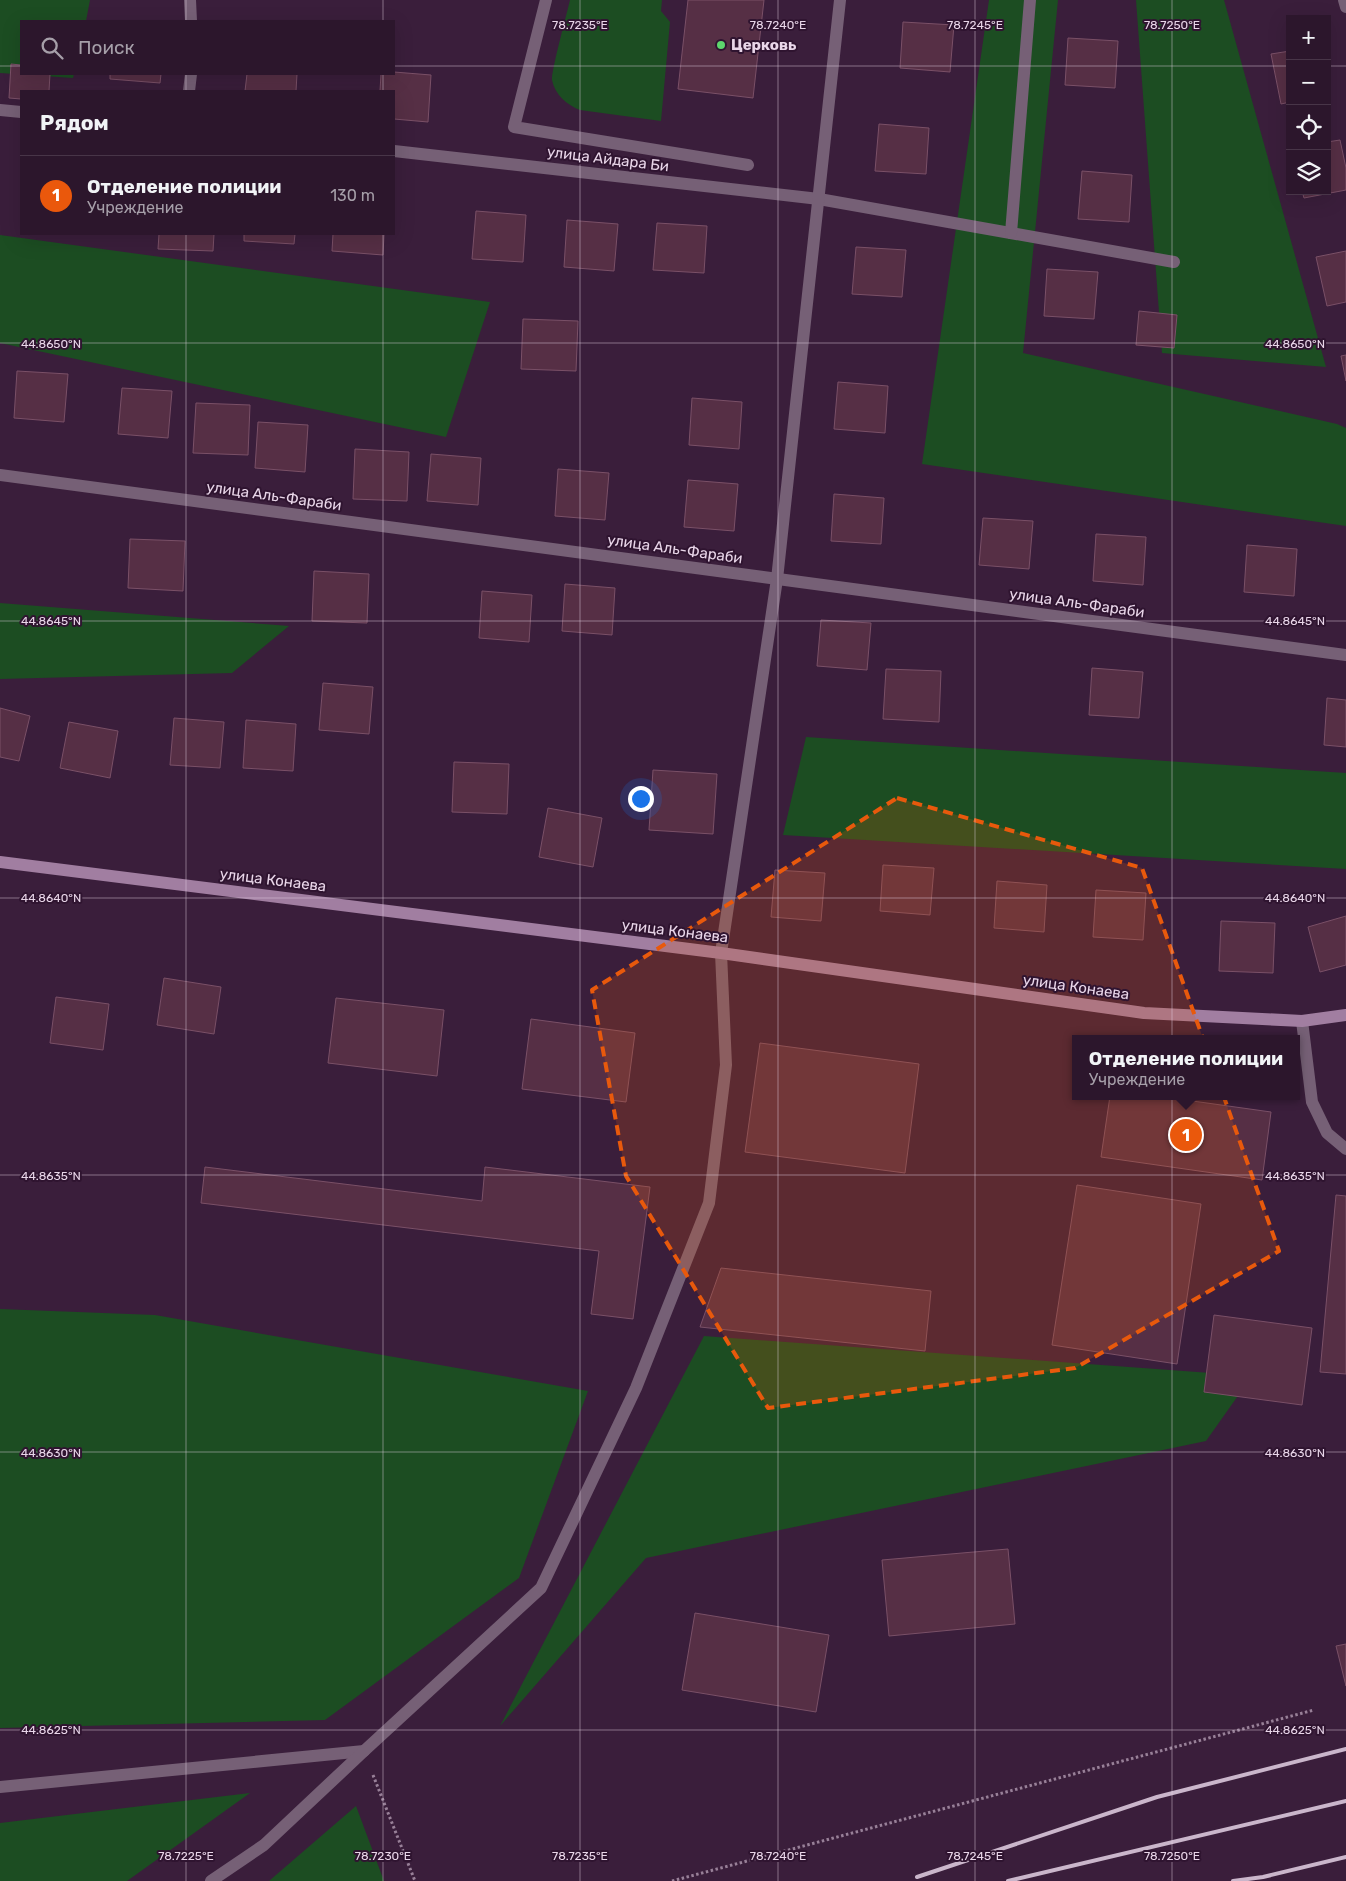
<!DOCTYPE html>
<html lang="ru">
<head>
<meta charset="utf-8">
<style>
	:root { --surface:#2c162c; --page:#341f34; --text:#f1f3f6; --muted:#a69fa9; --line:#483548; --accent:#ea580c }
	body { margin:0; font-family:Rubik,sans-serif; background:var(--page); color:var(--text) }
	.controls { position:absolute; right:15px; top:15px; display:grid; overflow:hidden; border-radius:0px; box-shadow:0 5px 20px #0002 }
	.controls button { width:45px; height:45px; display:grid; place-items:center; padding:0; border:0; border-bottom:1px solid var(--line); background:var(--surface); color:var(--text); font:25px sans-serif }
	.you { position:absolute; left:640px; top:798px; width:18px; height:18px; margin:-12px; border:4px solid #fff; border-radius:50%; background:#1a73e8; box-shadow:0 0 0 8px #1a73e833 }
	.badge { display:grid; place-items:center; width:32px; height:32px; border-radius:50%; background:var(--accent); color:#fff; font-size:16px; font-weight:700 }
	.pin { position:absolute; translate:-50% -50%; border:2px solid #fff; box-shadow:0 1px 5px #0006 }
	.popup { position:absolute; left:1072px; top:1035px; width:228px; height:65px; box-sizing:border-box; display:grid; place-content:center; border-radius:0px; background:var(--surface); filter:drop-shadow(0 1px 4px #0005); font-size:16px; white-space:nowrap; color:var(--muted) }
	.popup b { font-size:19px; color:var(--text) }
	.popup::after { content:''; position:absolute; left:50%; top:100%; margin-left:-10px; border:10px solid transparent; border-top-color:var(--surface) }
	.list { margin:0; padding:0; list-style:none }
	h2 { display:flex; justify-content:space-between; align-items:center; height:65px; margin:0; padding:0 20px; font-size:21px }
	h2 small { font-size:16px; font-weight:400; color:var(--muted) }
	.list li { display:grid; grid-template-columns:32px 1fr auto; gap:15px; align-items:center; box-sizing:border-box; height:80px; padding:0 20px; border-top:1px solid var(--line) }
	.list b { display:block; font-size:19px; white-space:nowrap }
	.list p { margin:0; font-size:16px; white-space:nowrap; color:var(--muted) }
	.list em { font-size:16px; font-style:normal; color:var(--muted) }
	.icon { flex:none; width:28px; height:28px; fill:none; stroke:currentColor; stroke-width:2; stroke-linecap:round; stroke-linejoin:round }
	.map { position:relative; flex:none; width:1346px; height:1881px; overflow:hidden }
	.search { position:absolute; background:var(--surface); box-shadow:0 5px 20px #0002; left:20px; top:20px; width:375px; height:55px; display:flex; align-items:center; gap:12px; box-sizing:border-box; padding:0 18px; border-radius:0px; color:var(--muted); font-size:19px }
	.panel { position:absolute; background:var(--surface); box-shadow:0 5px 20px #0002; left:20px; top:90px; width:375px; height:145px; border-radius:0px }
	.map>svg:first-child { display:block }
	.green { fill:#1c4d22 }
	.building { fill:#562f45; stroke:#7a5067 }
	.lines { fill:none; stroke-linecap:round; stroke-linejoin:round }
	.path { stroke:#988098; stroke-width:3; stroke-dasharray:2.5 2.5; stroke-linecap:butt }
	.lane { stroke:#766076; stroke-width:12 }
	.street { stroke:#766076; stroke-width:12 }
	.secondary { stroke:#a17ea1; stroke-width:12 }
	.rail { stroke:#cab6cb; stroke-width:4 }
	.marked { fill:#e8590c; fill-opacity:0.2; stroke:#e8590c; stroke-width:4; stroke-dasharray:10 6; stroke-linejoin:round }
	.ticks { fill:none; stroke:#e9d6e9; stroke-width:1; stroke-opacity:0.45 }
	.poi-dot { fill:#5dd56d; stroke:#2f1430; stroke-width:2 }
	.labels { text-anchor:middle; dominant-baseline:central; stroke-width:4; stroke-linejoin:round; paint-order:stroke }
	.poi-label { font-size:15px; font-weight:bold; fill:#e9d6e9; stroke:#2f1430; text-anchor:start }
	.street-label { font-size:15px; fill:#e9d6e9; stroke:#2f1430 }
	.ticks-label { font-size:12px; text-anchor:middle; fill:#e9d6e9; stroke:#2f1430; stroke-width:4; stroke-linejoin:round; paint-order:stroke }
</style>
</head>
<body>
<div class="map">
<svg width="1346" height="1881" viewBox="0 0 1346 1881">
	<rect width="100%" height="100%" fill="#3a1e3b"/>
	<g class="green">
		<polygon points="0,0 90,0 86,21 21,21 21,74 74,74 73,78 0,73"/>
		<path d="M570,0H662L661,11L670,22L661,121L580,110C567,105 555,95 552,80C551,72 567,13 570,0Z"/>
		<polygon points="989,0 1058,0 1023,353 1337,424 1346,428 1346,526 922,464"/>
		<polygon points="1136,0 1224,0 1326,367 1162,353"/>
		<polygon points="0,235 490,302 446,437 0,343"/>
		<polygon points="0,603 289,626 232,673 0,679"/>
		<polygon points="806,737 1346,773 1346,869 783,835"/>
		<polygon points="0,1309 155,1315 588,1391 519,1578 325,1720 0,1728"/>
		<polygon points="704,1336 1252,1376 1206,1441 646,1558 500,1726"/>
		<polygon points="250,1793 127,1881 0,1881 0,1823"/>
		<polygon points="356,1806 384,1881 269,1881"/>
	</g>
	<g class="building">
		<polygon points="688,0 764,0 753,98 678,89"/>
		<polygon points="903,22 954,25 950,72 900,68"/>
		<polygon points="1068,38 1118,41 1115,88 1065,85"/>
		<polygon points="1290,51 1290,102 1281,104 1271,54"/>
		<polygon points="11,64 21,65 21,74 50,74 49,91 21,91 21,99 9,98"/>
		<polygon points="394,72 431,75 428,122 394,119 394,91 380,91 381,74 394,74"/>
		<polygon points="110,74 161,74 160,83 110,79"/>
		<polygon points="247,74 297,74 296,91 245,91"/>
		<polygon points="879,124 929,128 926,174 875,171"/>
		<polygon points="1340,140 1346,168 1346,190 1304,198 1302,191 1327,191 1327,142"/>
		<polygon points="1082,171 1132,175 1129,222 1078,219"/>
		<polygon points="476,211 526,215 523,262 472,259"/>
		<polygon points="567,220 618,224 614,271 564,267"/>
		<polygon points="657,223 707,226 704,273 653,270"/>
		<polygon points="159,234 214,234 213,251 158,249"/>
		<polygon points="244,234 295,234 294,244 244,241"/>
		<polygon points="333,234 384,234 383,255 332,251"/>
		<polygon points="856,247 906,250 902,297 852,294"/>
		<polygon points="1346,251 1346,302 1327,306 1316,257"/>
		<polygon points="1047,269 1098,272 1094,319 1044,316"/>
		<polygon points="1139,311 1177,315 1174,348 1136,345"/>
		<polygon points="523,319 578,321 576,371 521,369"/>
		<polygon points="1346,355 1346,381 1341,356"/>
		<polygon points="17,371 68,374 64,422 14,418"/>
		<polygon points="838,382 888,386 885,433 834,429"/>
		<polygon points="122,388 172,391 168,438 118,434"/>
		<polygon points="692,398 742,402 739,449 689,445"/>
		<polygon points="196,403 250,405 248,455 193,453"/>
		<polygon points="258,422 308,425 305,472 255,468"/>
		<polygon points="355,449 409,452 407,501 353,499"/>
		<polygon points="431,454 481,458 478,505 427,501"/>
		<polygon points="558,469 609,473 605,520 555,516"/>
		<polygon points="688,480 738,484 734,531 684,527"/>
		<polygon points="834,494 884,498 881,544 831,541"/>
		<polygon points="983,518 1033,521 1029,569 979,565"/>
		<polygon points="1096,534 1146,537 1143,585 1093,581"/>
		<polygon points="130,539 185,541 183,591 128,588"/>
		<polygon points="1247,545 1297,549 1294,596 1244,592"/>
		<polygon points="314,571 369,574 367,623 312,621"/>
		<polygon points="565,584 615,588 612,635 562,631"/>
		<polygon points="482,591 532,595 529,642 479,638"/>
		<polygon points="821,620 871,623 867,670 817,666"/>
		<polygon points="1092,668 1143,672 1139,718 1089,715"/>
		<polygon points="886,669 941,671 939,722 883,719"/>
		<polygon points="323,683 373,687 369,734 319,730"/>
		<polygon points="1327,698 1346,700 1346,747 1324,745"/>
		<polygon points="0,708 30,716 19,761 0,757"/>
		<polygon points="174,718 224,722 220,768 170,765"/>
		<polygon points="246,720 296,724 293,771 243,768"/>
		<polygon points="69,722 118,731 110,778 60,768"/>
		<polygon points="454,762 509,764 507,814 452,812"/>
		<polygon points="653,770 717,774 713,834 649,830"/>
		<polygon points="548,808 602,818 593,867 539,857"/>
		<polygon points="883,865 934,868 930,915 880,911"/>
		<polygon points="775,870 825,873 821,921 771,917"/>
		<polygon points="997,881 1047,885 1044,932 994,928"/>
		<polygon points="1096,890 1146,893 1143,940 1093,937"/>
		<polygon points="1346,916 1346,965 1320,972 1308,927"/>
		<polygon points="1221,921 1275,923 1273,973 1219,971"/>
		<polygon points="164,978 221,987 214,1034 157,1025"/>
		<polygon points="56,997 109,1004 103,1050 50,1043"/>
		<polygon points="336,998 444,1010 437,1076 328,1063"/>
		<polygon points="531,1019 635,1033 626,1102 522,1089"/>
		<polygon points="760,1043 919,1064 905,1173 745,1152"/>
		<polygon points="1110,1096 1157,1096 1271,1112 1262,1180 1101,1157"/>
		<polygon points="205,1167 482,1201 485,1167 650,1187 633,1319 591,1314 599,1251 201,1203"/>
		<polygon points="1077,1185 1201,1204 1177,1364 1052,1345"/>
		<polygon points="1336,1195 1346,1196 1346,1374 1320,1372"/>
		<polygon points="721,1268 931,1291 925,1351 700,1327"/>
		<polygon points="1214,1315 1312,1328 1302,1405 1204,1392"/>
		<polygon points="1008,1549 1015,1624 889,1636 882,1560"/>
		<polygon points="695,1613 829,1635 816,1712 682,1690"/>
		<polygon points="1346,1644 1346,1686 1336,1646"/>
	</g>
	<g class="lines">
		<g class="path">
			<polyline points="373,1775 415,1881"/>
			<polyline points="672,1881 1314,1710"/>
		</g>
		<g class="lane">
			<polyline points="190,0 191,21"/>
			<polyline points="546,0 514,127 748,165"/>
			<polyline points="189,91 191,74"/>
			<polyline points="1302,1021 1312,1102 1327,1133 1346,1149"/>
			<polyline points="0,1787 364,1751"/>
		</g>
		<g class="street">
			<polyline points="1344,0 1346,7"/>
			<polyline points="0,110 21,112"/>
			<polyline points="394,151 819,199 1174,262"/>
			<polyline points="1011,233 1030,0"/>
			<polyline points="0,475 1346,655"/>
			<polyline points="211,1881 264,1845 364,1751 541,1588 636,1388 709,1203 726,1065 721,953 777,579 840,0"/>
		</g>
		<polyline class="secondary" points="0,862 721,953 1144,1013 1302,1021 1346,1015"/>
		<g class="rail">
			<polyline points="917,1877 1157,1797 1346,1749"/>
			<polyline points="1008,1881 1346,1801"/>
			<polyline points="1233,1881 1263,1877 1346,1857"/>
		</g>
	</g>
	<path class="marked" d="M897,798L1142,868L1279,1251L1075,1368L768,1408L626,1176L592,990Z"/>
	<path class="ticks" d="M186,0V21M383,0V21M580,0V1881M778,0V1881M975,0V1881M1172,0V1881M0,66H21M394,66H1290M1327,66H1346M186,74V91M383,74V91M186,234V1881M383,234V1881M0,343H1346M0,621H1346M0,898H1346M0,1175H1346M0,1452H1346M0,1730H1346"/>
	<circle class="poi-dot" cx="721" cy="45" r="5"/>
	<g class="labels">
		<g class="poi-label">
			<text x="731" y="45">Церковь</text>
		</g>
		<g class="street-label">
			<text transform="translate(608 159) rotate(7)">улица Айдара Би</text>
			<text transform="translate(274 496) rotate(8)">улица Аль-Фараби</text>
			<text transform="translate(675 549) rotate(8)">улица Аль-Фараби</text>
			<text transform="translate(1077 603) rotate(8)">улица Аль-Фараби</text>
			<text transform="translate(273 880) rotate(7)">улица Конаева</text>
			<text transform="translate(675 931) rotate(7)">улица Конаева</text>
			<text transform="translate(1076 987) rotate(8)">улица Конаева</text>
		</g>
	</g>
	<g class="ticks-label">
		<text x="580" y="29">78.7235°E</text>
		<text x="778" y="29">78.7240°E</text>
		<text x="975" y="29">78.7245°E</text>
		<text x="1172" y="29">78.7250°E</text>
		<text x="51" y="348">44.8650°N</text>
		<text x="1295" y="348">44.8650°N</text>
		<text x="51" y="625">44.8645°N</text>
		<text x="1295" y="625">44.8645°N</text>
		<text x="51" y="902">44.8640°N</text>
		<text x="1295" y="902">44.8640°N</text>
		<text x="51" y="1180">44.8635°N</text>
		<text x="1295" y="1180">44.8635°N</text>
		<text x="51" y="1457">44.8630°N</text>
		<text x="1295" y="1457">44.8630°N</text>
		<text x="51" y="1734">44.8625°N</text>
		<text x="1295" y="1734">44.8625°N</text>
		<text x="186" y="1860">78.7225°E</text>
		<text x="383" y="1860">78.7230°E</text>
		<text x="580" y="1860">78.7235°E</text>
		<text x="778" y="1860">78.7240°E</text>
		<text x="975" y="1860">78.7245°E</text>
		<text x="1172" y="1860">78.7250°E</text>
	</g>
</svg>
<div class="controls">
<button>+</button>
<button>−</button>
<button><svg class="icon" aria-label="locate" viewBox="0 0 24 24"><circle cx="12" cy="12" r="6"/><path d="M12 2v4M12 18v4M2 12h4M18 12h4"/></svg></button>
<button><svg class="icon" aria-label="layers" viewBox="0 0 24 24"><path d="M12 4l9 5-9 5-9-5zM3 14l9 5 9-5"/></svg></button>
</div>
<div class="you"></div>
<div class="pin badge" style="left:1186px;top:1135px">1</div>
<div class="popup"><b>Отделение полиции</b>Учреждение</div>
<div class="search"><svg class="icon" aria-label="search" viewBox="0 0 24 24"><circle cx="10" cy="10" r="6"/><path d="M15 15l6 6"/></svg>Поиск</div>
<section class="panel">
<h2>Рядом<small></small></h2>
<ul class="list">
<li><span class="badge">1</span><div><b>Отделение полиции</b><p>Учреждение</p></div><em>130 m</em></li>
</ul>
</section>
</div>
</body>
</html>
